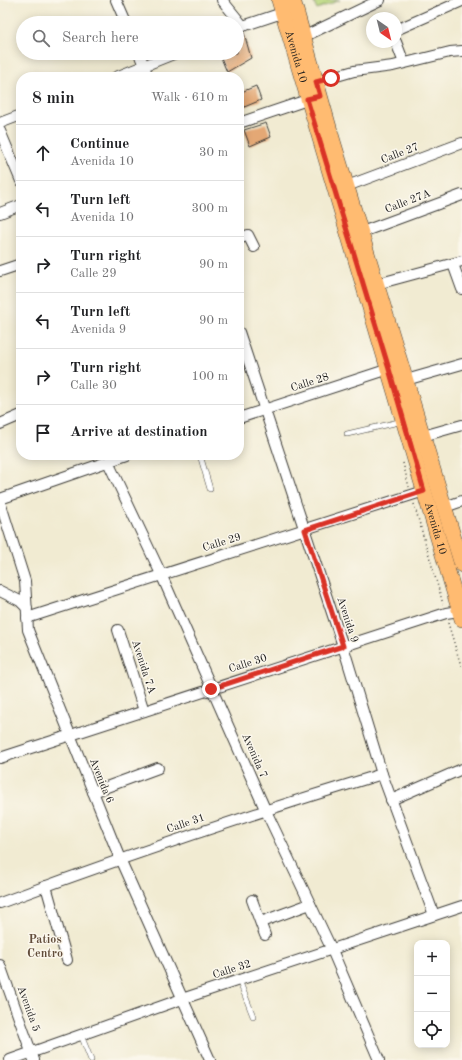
<!DOCTYPE html>
<html lang="en">
<head>
<meta charset="utf-8">
<style>
	:root { --surface:#fff; --page:#f2f2f2; --text:#202124; --muted:#757577; --line:#e0e0e0 }
	body { margin:0; font-family:"Old Standard TT",serif; background:var(--page); color:var(--text) }
	.controls { position:absolute; right:12px; bottom:12px; display:grid; overflow:hidden; border-radius:8px; box-shadow:0 2px 10px #0003 }
	.controls button { width:36px; height:36px; display:grid; place-items:center; padding:0; border:0; border-bottom:1px solid var(--line); background:var(--surface); color:var(--text); font:20px sans-serif }
	.compass { position:absolute; left:366px; top:12px; width:36px; height:36px; border-radius:50%; background:var(--surface); box-shadow:0 2px 10px #0003; rotate:145deg }
	.stop { position:absolute; width:12px; height:12px; margin:-9px; border:3px solid #d93025; border-radius:50%; background:#fff }
	.stop.end { background:#d93025; border-color:#fff; box-shadow:0 1px 4px #0008 }
	.list { margin:0; padding:0; list-style:none }
	h2 { display:flex; justify-content:space-between; align-items:center; height:52px; margin:0; padding:0 16px; font-size:17px }
	h2 small { font-size:13px; font-weight:400; color:var(--muted) }
	.list li { display:grid; grid-template-columns:26px 1fr auto; gap:12px; align-items:center; box-sizing:border-box; height:56px; padding:0 16px; border-top:1px solid var(--line) }
	.list b { display:block; font-size:15px; white-space:nowrap }
	.list p { margin:0; font-size:13px; white-space:nowrap; color:var(--muted) }
	.list em { font-size:13px; font-style:normal; color:var(--muted) }
	.icon { flex:none; width:22px; height:22px; fill:none; stroke:currentColor; stroke-width:2; stroke-linecap:round; stroke-linejoin:round }
	.map { position:relative; flex:none; width:462px; height:1060px; overflow:hidden }
	.search { position:absolute; background:var(--surface); box-shadow:0 2px 10px #0003; left:16px; top:16px; width:228px; height:44px; display:flex; align-items:center; gap:10px; box-sizing:border-box; padding:0 14px; border-radius:22px; color:var(--muted); font-size:15px }
	.panel { position:absolute; background:var(--surface); box-shadow:0 2px 10px #0003; left:16px; top:72px; width:228px; height:388px; border-radius:16px }
	.map>svg:first-child { display:block }
	.green { fill:#b9d87e; stroke:#6a7a4d }
	.building { fill:#e4a874 }
	.lines { fill:none; stroke-linecap:round; stroke-linejoin:round }
	.service-casing { stroke:#3c3b37; stroke-width:6 }
	.minor-casing { stroke:#3c3b37; stroke-width:12 }
	.primary-casing { stroke:#3c3b37; stroke-width:16 }
	.path { stroke:#3c3b37; stroke-width:1.5; stroke-dasharray:1 3; stroke-linecap:butt }
	.service { stroke:#fff; stroke-width:5 }
	.minor { stroke:#fff; stroke-width:10 }
	.primary { stroke:#ffbb71; stroke-width:15 }
	.route { stroke:#d93025; stroke-width:5 }
	.labels { text-anchor:middle; dominant-baseline:central; stroke-width:3; stroke-linejoin:round; paint-order:stroke }
	.street-label { font-size:11px; fill:#1c1c1c; stroke:#fbf7ec }
	.neighbourhood-label { font-size:12px; font-weight:bold; fill:#624d3b; stroke:#fbf7ec }
</style>
</head>
<body>
<div class="map">
<svg width="462" height="1060" viewBox="0 0 462 1060">
	<rect width="100%" height="100%" fill="#fbf7ec"/>
	<filter id="ink" filterUnits="userSpaceOnUse"><feTurbulence type="fractalNoise" baseFrequency=".025" numOctaves="2"/><feDisplacementMap in="SourceGraphic" scale="8" xChannelSelector="R" yChannelSelector="G"/><feConvolveMatrix kernelMatrix="1 2 1 2 8 2 1 2 1" color-interpolation-filters="sRGB"/></filter>
	<filter id="wash" filterUnits="userSpaceOnUse"><feTurbulence type="fractalNoise" baseFrequency=".012" numOctaves="4" result="noise"/><feDisplacementMap in="SourceGraphic" scale="16" xChannelSelector="R" yChannelSelector="G"/><feGaussianBlur stdDeviation="0.9" result="paint"/><feColorMatrix in="noise" values="0 0 0 0 0 0 0 0 0 0 0 0 0 0 0 0 0 1.4 0 .05"/><feComposite in="paint" operator="in"/></filter>
	<g filter="url(#wash)">
		<rect width="100%" height="100%" fill="#f1ebd2"/>
		<polygon class="green" points="313,0 340,0 317,9"/>
		<g id="blocks">
			<g class="building">
				<polygon points="244,33 251,58 227,72 219,53 237,53 237,36"/>
				<polygon points="256,86 261,100 242,108 239,93"/>
				<polygon points="266,123 271,137 250,146 244,130"/>
			</g>
		</g>
	</g>
	<g filter="url(#ink)">
		<use href="#blocks" fill-opacity="0" stroke="#3c3b37" stroke-width="1"/>
		<g class="lines">
			<g class="service-casing">
				<g id="service">
					<polyline points="347,434 403,421"/>
					<polyline points="200,455 210,489"/>
					<polyline points="239,980 253,1016"/>
					<polyline points="81,1035 91,1060"/>
				</g>
			</g>
			<g class="minor-casing">
				<g id="minor">
					<polyline points="116,0 126,23"/>
					<polyline points="222,0 243,26"/>
					<polyline points="237,28 288,11"/>
					<polyline points="396,30 462,1"/>
					<polyline points="303,37 380,0"/>
					<polyline points="396,42 404,63"/>
					<polyline points="139,53 148,77"/>
					<polyline points="116,77 176,53"/>
					<polyline points="316,82 354,71 393,66 450,52 462,51"/>
					<polyline points="0,123 21,115"/>
					<polyline points="239,123 313,98"/>
					<polyline points="0,131 21,181"/>
					<polyline points="347,186 462,143"/>
					<polyline points="0,213 21,205"/>
					<polyline points="362,232 462,195"/>
					<polyline points="239,239 248,235 254,247"/>
					<polyline points="453,264 462,289"/>
					<polyline points="0,271 21,264"/>
					<polyline points="377,284 462,261"/>
					<polyline points="239,332 343,646 382,774 434,915"/>
					<polyline points="406,380 462,364"/>
					<polyline points="239,418 389,369"/>
					<polyline points="0,424 21,415"/>
					<polyline points="423,436 462,425"/>
					<polyline points="108,462 161,574 265,809 332,950 379,1060"/>
					<polyline points="0,499 127,455"/>
					<polyline points="0,502 25,581 28,630 120,859 210,1060"/>
					<polyline points="445,507 462,501"/>
					<polyline points="0,591 20,601 27,608"/>
					<polyline points="27,618 424,491"/>
					<polyline points="118,630 144,711"/>
					<polyline points="0,758 446,613 459,611"/>
					<polyline points="93,792 158,768"/>
					<polyline points="391,800 462,769"/>
					<polyline points="46,886 67,960"/>
					<polyline points="252,900 265,935"/>
					<path d="M0,903C126,856 253,813 382,774"/>
					<polyline points="261,922 310,904"/>
					<polyline points="0,965 34,1060"/>
					<polyline points="10,1060 182,999 462,906"/>
				</g>
			</g>
			<g class="primary-casing">
				<g id="primary">
					<path id="s1" d="M279,0L462,619"/>
					<polyline points="293,0 332,138 462,565"/>
				</g>
			</g>
			<g class="path">
				<polyline points="403,463 409,487"/>
				<polyline points="414,504 443,604"/>
				<polyline points="448,623 462,669"/>
			</g>
			<use href="#service" class="service"/>
			<use href="#minor" class="minor"/>
			<use href="#primary" class="primary"/>
		</g>
	</g>
	<g class="lines" filter="url(#ink)">
		<polyline class="route" points="211,689 343,646 305,530 424,491 389,369 307,99 320,96 316,82 331,78"/>
	</g>
	<g class="labels">
		<g class="street-label">
			<text stroke="none"><textPath href="#s1" startOffset="59">Avenida 10</textPath></text>
			<text transform="translate(400 154) rotate(-21)">Calle 27</text>
			<text transform="translate(408 202) rotate(-21)">Calle 27A</text>
			<text transform="translate(310 383) rotate(-18)">Calle 28</text>
			<text stroke="none"><textPath href="#s1" startOffset="551">Avenida 10</textPath></text>
			<text transform="translate(222 543) rotate(-17)">Calle 29</text>
			<text transform="translate(347 620) rotate(72)">Avenida 9</text>
			<text transform="translate(248 664) rotate(-18)">Calle 30</text>
			<text transform="translate(143 667) rotate(72)">Avenida 7A</text>
			<text transform="translate(254 756) rotate(66)">Avenida 7</text>
			<text transform="translate(101 781) rotate(68)">Avenida 6</text>
			<text transform="translate(186 824) rotate(-19)">Calle 31</text>
			<text transform="translate(232 970) rotate(-18)">Calle 32</text>
			<text transform="translate(28 1009) rotate(70)">Avenida 5</text>
		</g>
		<g class="neighbourhood-label">
			<text x="45" y="940">Patios<tspan x="45" dy="14">Centro</tspan></text>
		</g>
	</g>
</svg>
<div class="controls">
<button>+</button>
<button>−</button>
<button><svg class="icon" aria-label="locate" viewBox="0 0 24 24"><circle cx="12" cy="12" r="6"/><path d="M12 2v4M12 18v4M2 12h4M18 12h4"/></svg></button>
</div>
<svg class="compass" viewBox="-18 -18 36 36"><path d="M0-13l5 13h-10z" fill="#e53935"/><path d="M0 13l5-13h-10z" fill="#757577"/></svg>
<div class="stop" style="left:331px;top:78px"></div>
<div class="stop end" style="left:211px;top:689px"></div>
<div class="search"><svg class="icon" aria-label="search" viewBox="0 0 24 24"><circle cx="10" cy="10" r="6"/><path d="M15 15l6 6"/></svg>Search here</div>
<section class="panel">
<h2>8 min<small>Walk · 610 m</small></h2>
<ul class="list">
<li><svg class="icon" aria-label="ahead" viewBox="0 0 24 24"><path d="M12 20V5M6 11l6-6 6 6"/></svg><div><b>Continue</b><p>Avenida 10</p></div><em>30 m</em></li>
<li><svg class="icon" aria-label="left" viewBox="0 0 24 24"><path d="M17 20v-9H6M10 6l-5 5 5 5"/></svg><div><b>Turn left</b><p>Avenida 10</p></div><em>300 m</em></li>
<li><svg class="icon" aria-label="right" viewBox="0 0 24 24"><path d="M7 20v-9h11M14 6l5 5-5 5"/></svg><div><b>Turn right</b><p>Calle 29</p></div><em>90 m</em></li>
<li><svg class="icon" aria-label="left" viewBox="0 0 24 24"><path d="M17 20v-9H6M10 6l-5 5 5 5"/></svg><div><b>Turn left</b><p>Avenida 9</p></div><em>90 m</em></li>
<li><svg class="icon" aria-label="right" viewBox="0 0 24 24"><path d="M7 20v-9h11M14 6l5 5-5 5"/></svg><div><b>Turn right</b><p>Calle 30</p></div><em>100 m</em></li>
<li><svg class="icon" aria-label="arrive" viewBox="0 0 24 24"><path d="M6 21V4h12l-3 4 3 4H6"/></svg><div><b>Arrive at destination</b></div></li>
</ul>
</section>
</div>
</body>
</html>
